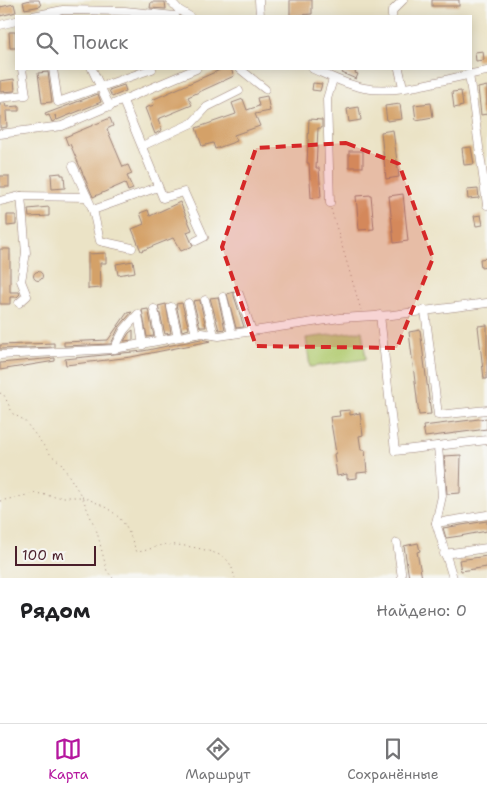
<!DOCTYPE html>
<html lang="ru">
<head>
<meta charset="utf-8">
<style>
	:root { --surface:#fff; --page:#f2f2f2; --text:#202124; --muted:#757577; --line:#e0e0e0; --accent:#b5179e }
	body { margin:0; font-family:"Shantell Sans",sans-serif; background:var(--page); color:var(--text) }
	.scale { position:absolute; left:15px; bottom:12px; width:81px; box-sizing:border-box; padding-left:5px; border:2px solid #4a1f2b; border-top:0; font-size:14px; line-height:18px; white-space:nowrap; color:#4a1f2b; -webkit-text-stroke:4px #f6f6f2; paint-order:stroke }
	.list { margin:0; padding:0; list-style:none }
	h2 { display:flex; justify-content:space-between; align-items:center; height:65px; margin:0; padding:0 20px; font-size:21px }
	h2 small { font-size:16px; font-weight:400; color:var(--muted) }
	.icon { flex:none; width:28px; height:28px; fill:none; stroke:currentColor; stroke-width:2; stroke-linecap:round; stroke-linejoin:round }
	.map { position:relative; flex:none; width:487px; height:578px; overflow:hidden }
	.search { position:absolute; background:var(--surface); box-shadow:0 2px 12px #0003; left:15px; right:15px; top:15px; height:55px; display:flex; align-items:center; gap:12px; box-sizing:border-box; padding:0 18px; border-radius:0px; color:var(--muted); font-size:19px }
	.sheet { height:145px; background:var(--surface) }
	nav { display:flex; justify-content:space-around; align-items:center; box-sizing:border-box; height:70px; border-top:1px solid var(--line); background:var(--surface); font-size:14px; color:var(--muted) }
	nav a { display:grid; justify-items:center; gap:2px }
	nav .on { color:var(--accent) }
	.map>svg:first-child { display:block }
	.green { fill:#b1cb70; stroke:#7e754e }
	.building { fill:#d4a167 }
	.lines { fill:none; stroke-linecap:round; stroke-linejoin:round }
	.minor-casing { stroke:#9a8178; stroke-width:9 }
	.path { stroke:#9a8178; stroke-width:1; stroke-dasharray:1 4; stroke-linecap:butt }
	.minor { stroke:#fff; stroke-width:8 }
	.marked { fill:#d62828; fill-opacity:0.2; stroke:#d62828; stroke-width:4; stroke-dasharray:10 6; stroke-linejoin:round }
</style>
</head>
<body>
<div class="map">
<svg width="487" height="578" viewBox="0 0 487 578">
	<rect width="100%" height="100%" fill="#f6f6f2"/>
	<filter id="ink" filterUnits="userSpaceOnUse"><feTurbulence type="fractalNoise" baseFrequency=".02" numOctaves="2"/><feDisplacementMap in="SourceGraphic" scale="10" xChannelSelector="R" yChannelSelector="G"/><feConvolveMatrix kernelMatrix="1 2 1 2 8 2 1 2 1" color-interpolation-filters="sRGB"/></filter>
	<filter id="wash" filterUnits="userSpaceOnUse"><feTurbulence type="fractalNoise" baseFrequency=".0096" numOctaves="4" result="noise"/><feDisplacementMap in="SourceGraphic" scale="20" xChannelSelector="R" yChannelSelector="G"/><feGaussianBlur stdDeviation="1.12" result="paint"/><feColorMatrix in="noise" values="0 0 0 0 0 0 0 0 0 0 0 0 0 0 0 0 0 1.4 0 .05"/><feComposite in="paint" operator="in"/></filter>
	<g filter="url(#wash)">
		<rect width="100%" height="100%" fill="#ebe3c6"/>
		<polygon class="green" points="362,331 366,359 310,367 306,338"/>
		<g id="blocks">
			<g class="building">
				<polygon points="30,0 39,0 41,6 25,9 23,2"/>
				<polygon points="290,0 312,0 312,14 290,16"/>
				<rect x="432" y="0" width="27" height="6"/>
				<polygon points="151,2 165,2 166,9 150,8"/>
				<polygon points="14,4 16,12 0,16 0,7"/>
				<polygon points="9,32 16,32 16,48 10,48"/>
				<polygon points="483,51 484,60 476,61 475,52"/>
				<polygon points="222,69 231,69 234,76 188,97 192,105 158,119 162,130 155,134 145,108 154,105 152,100"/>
				<polygon points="344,69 356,71 355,73 358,74 356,79 342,73"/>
				<polygon points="48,72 52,102 42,103 38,73"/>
				<polygon points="14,79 15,91 0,92 0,81"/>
				<polygon points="313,83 322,84 320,91 312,90"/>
				<polygon points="124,85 126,91 112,97 109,90"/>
				<polygon points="487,86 487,114 481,115 478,88"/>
				<polygon points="461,91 463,106 454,108 452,92"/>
				<polygon points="98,94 101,102 57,120 55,115 56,120 52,122 49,115 46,116 45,114"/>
				<polygon points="267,96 270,111 255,114 260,126 234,135 237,141 215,149 213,143 202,146 196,128 236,114 232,103 243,99 247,110 259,106 257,98"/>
				<polygon points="5,103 6,107 19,106 19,111 6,111 7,127 0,128 0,104"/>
				<polygon points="431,103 433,117 416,120 414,105"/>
				<polygon points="400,104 402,119 387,121 385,106"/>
				<polygon points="359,107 361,120 349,122 347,109"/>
				<polygon points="110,118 113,126 107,129 123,167 128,165 132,174 127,176 133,189 128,191 125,183 93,197 70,144 68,145 65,137"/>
				<polygon points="309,119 322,120 322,128 318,128 316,168 319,168 321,197 311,198 309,163 307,163"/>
				<polygon points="393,130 399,177 386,179 381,132"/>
				<polygon points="471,147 474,164 464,165 462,148"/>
				<rect x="349" y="151" width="14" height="16"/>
				<polygon points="61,173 61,175 64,175 65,188 52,189 51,174"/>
				<rect x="0" y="176" width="9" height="11"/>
				<polygon points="478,189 479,198 468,199 467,190"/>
				<polygon points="403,194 408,241 394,243 389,196"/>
				<polygon points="371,195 374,229 359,230 356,196"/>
				<polygon points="180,202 192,230 187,232 193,246 181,251 173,238 141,251 132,229 144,224 140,213 148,210 150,216"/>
				<polygon points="49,207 49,216 29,217 28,209"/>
				<polygon points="7,215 16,215 16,225 7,226"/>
				<polygon points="481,215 483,225 476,226 474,216"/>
				<polygon points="0,249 10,249 10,292 19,292 20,294 17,297 10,297 10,304 0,304"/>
				<polygon points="106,253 106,263 100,263 101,288 88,289 88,254"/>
				<polygon points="487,258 487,267 481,268 480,259"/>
				<polygon points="133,261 135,272 118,275 116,264"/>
				<circle cx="38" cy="276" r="4.5"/>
				<polygon points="234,292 234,296 244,327 236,328 227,294"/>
				<polygon points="218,297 225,329 219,330 210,298"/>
				<polygon points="200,300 200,301 206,327 200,327 193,301"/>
				<polygon points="182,303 189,329 182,331 176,304"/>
				<polygon points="166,304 171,333 165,334 158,306"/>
				<polygon points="148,309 154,336 147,337 142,310"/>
				<polygon points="132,312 119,327 111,344 64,346 64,342 108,340 127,313"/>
				<polygon points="487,325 487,379 484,379 478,326"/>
				<polygon points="133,330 133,340 124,341 129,333"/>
				<polygon points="420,330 431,414 419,415 409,332"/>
				<polygon points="201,339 211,341 131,357 66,365 65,359 143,351"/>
				<polygon points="54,343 54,347 0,349 0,345"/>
				<polygon points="55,358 55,361 0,370 0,363"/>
				<polygon points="350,410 350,415 360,413 363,435 359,436 361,450 365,450 367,472 357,473 357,478 347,479 347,474 337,476 334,454 336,453 330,417 340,416 339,411"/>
				<polygon points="487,418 487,429 425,437 423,426"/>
				<polygon points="461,455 460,493 447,494 444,456"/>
				<polygon points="487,521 487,531 460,536 446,538 443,528"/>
				<polygon points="418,543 420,551 417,552 422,578 409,578 404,546"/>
				<polygon points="487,556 487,567 461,571 459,560"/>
			</g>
		</g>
	</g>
	<g filter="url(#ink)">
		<use href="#blocks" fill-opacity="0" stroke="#9a8178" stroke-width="1"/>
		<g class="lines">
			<g class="minor-casing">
				<g id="minor">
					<polyline points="170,0 179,10 189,16"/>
					<polyline points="259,0 260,16"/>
					<polyline points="33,16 63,10 125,11 175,16"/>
					<polyline points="392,16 392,11 403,0"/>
					<polyline points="0,25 16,21"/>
					<polyline points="53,69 58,102 152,69"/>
					<polyline points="92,69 110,107"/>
					<polyline points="240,69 265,89"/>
					<path d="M313,69C329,76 346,85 364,88C401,95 450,77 487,71"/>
					<polyline points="399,69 403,87"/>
					<polyline points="469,74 487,205"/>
					<polyline points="0,98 26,95 22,69"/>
					<polyline points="123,101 163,198 184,192 204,237 196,241"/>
					<polyline points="0,134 62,126 196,69"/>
					<polyline points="142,146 192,123 207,107 239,91"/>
					<polyline points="73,166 93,210 158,187"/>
					<polyline points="0,201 21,196 87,197"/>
					<polyline points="330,203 327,99 333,79"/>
					<polyline points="93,210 100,241 132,248"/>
					<polyline points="239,294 252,331"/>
					<polyline points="223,297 232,334"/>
					<polyline points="205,300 214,335"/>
					<polyline points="19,303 27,296 21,281 26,253 21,196"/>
					<polyline points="188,303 196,334"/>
					<polyline points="171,307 178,337"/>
					<polyline points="154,309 160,340"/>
					<polyline points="425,310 438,415 487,410"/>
					<polyline points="380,315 395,451 487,440"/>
					<polyline points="114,349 124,330 138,314 143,345"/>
					<polyline points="0,355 114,349 201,333 219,336 340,318 392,315 487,303"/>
					<polyline points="438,446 442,496 436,523 453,578"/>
					<polyline points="436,523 487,515"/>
					<polyline points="397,543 402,578"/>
					<polyline points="444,554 487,548"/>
				</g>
			</g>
			<g class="path">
				<polyline points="331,209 361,310"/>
				<path d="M0,393L4,395L13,414L24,420L51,455L61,463L82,497C99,503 119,512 127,529C131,536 133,544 137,552C147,551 153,547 163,545C176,543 218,550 227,560C232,565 233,572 235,578"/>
				<polyline points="0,501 36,493 55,497 82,497 97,532 107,571 113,578"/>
			</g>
			<use href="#minor" class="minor"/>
		</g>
	</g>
	<path class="marked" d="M346,143L399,164L433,258L397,348L256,346L222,247L256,148Z"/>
</svg>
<div class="scale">100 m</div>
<div class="search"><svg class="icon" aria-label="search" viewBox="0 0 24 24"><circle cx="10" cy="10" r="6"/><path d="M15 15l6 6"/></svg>Поиск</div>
</div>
<section class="sheet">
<h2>Рядом<small>Найдено: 0</small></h2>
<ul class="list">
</ul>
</section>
<nav>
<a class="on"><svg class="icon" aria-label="map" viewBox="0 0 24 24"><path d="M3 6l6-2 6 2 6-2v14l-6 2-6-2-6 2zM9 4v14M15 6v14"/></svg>Карта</a>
<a><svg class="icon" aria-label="directions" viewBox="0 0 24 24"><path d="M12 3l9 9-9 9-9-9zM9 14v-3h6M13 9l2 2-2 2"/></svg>Маршрут</a>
<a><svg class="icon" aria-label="saved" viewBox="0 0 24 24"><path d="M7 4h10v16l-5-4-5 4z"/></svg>Сохранённые</a>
</nav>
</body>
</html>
